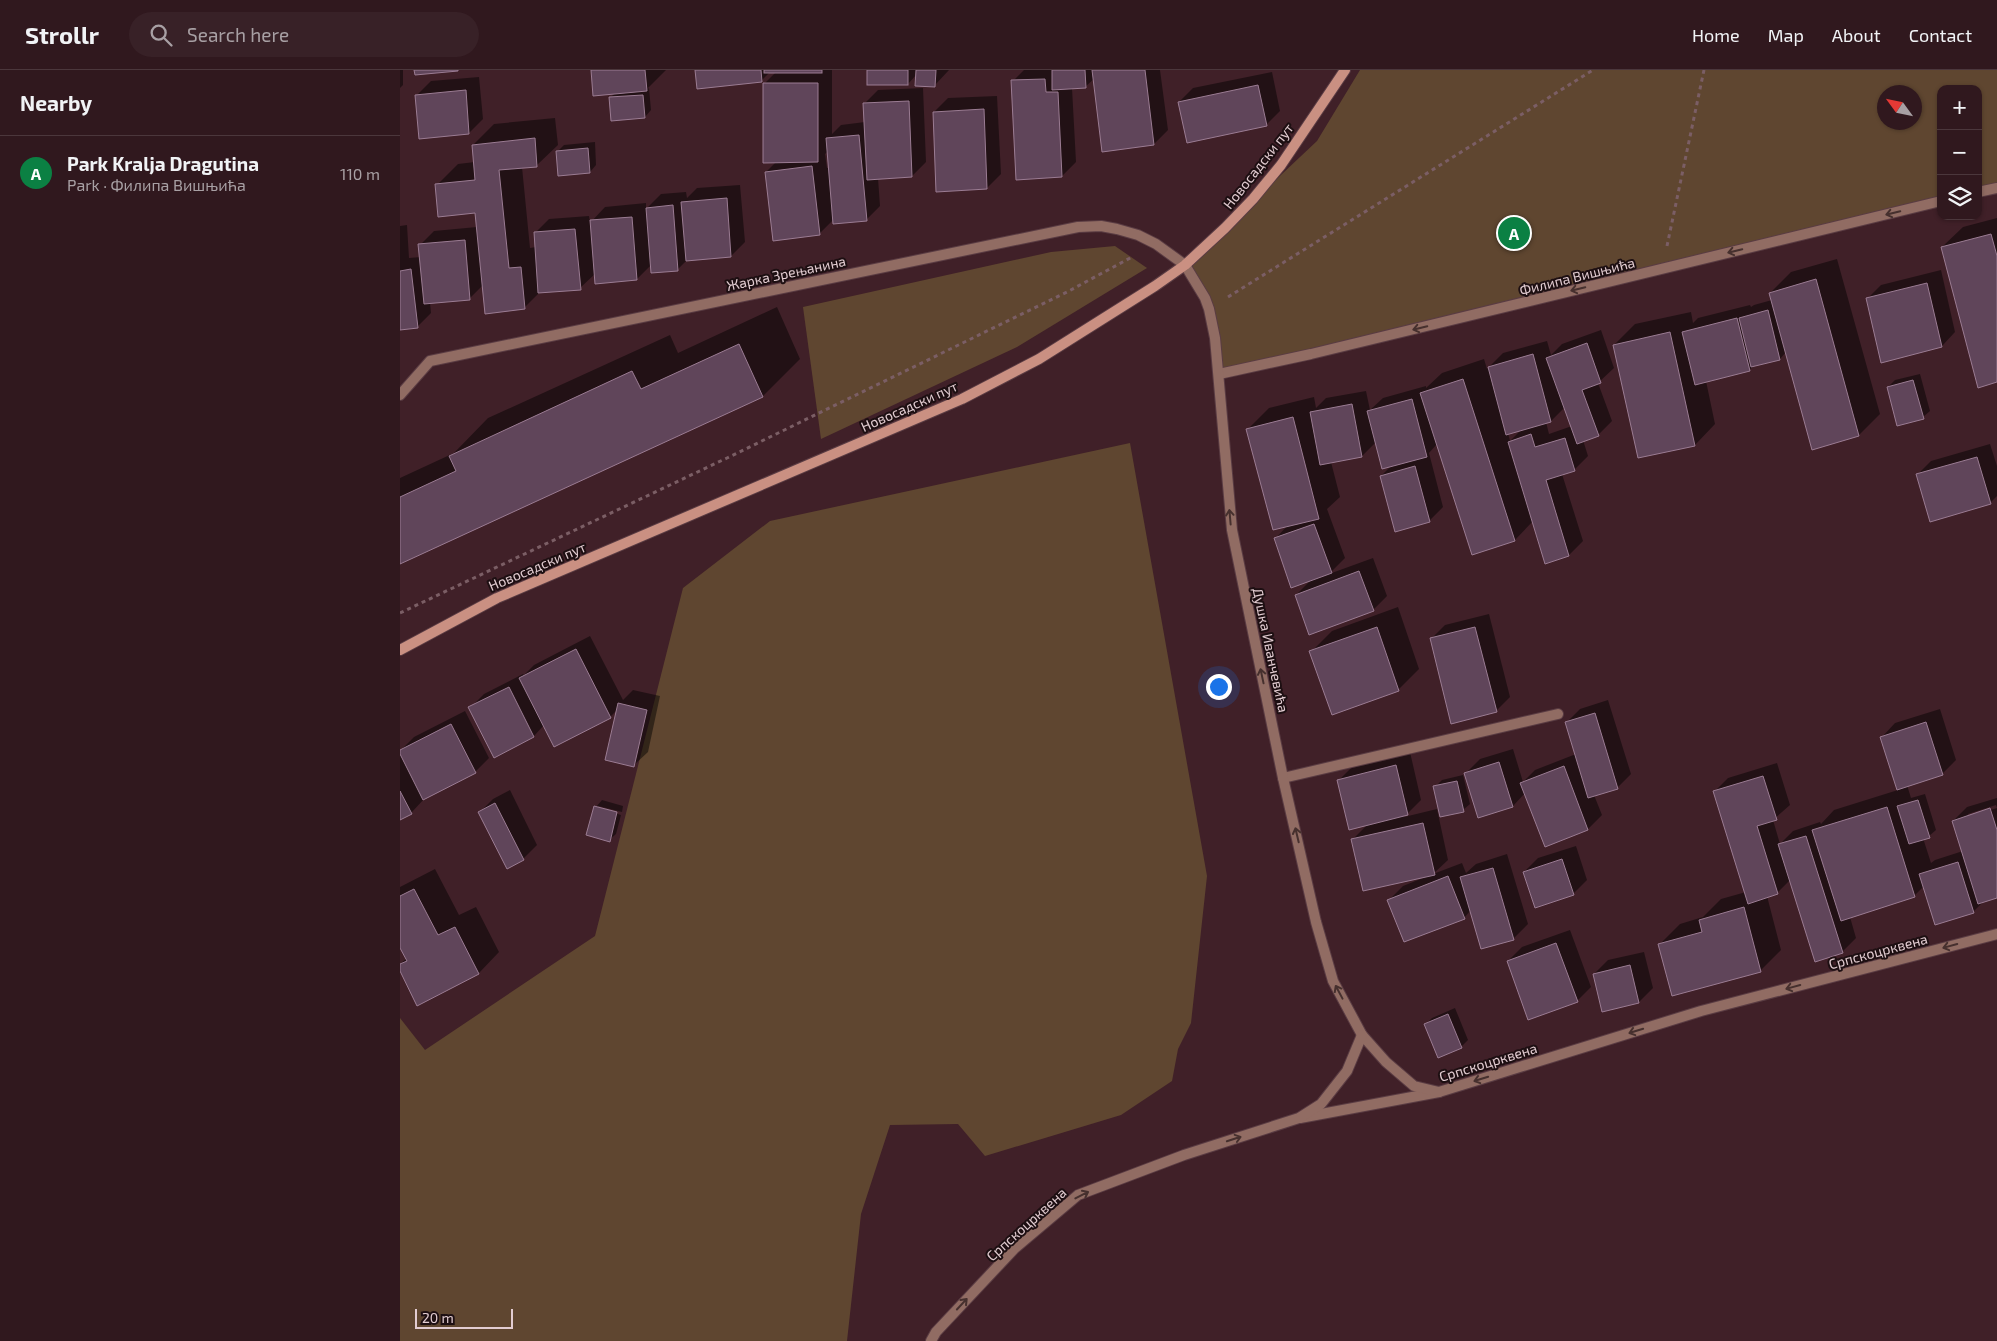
<!DOCTYPE html>
<html lang="en">
<head>
<meta charset="utf-8">
<style>
	:root { --surface:#30181e; --page:#382127; --text:#f1f3f6; --muted:#a8a0a4; --line:#4b373c; --accent:#0b8043 }
	body { margin:0; font-family:"Exo 2",sans-serif; background:var(--page); color:var(--text) }
	.controls { position:absolute; right:15px; top:15px; display:grid; overflow:hidden; border-radius:10px; box-shadow:0 1px 4px #0004 }
	.controls button { width:45px; height:45px; display:grid; place-items:center; padding:0; border:0; border-bottom:1px solid var(--line); background:var(--surface); color:var(--text); font:25px sans-serif }
	.compass { position:absolute; left:1477px; top:15px; width:45px; height:45px; border-radius:50%; background:var(--surface); box-shadow:0 1px 4px #0004; rotate:303deg }
	.scale { position:absolute; left:15px; bottom:12px; width:98px; box-sizing:border-box; padding-left:5px; border:2px solid #e2ccd1; border-top:0; font-size:14px; line-height:18px; white-space:nowrap; color:#e2ccd1; -webkit-text-stroke:4px #1d0f12; paint-order:stroke }
	.you { position:absolute; left:818px; top:616px; width:18px; height:18px; margin:-12px; border:4px solid #fff; border-radius:50%; background:#1a73e8; box-shadow:0 0 0 8px #1a73e833 }
	.badge { display:grid; place-items:center; width:32px; height:32px; border-radius:50%; background:var(--accent); color:#fff; font-size:16px; font-weight:700 }
	.pin { position:absolute; translate:-50% -50%; border:2px solid #fff; box-shadow:0 1px 5px #0006 }
	.list { margin:0; padding:0; list-style:none }
	h2 { display:flex; justify-content:space-between; align-items:center; height:65px; margin:0; padding:0 20px; font-size:21px }
	h2 small { font-size:16px; font-weight:400; color:var(--muted) }
	.list li { display:grid; grid-template-columns:32px 1fr auto; gap:15px; align-items:center; box-sizing:border-box; height:75px; padding:0 20px; border-top:1px solid var(--line) }
	.list b { display:block; font-size:19px; white-space:nowrap }
	.list p { margin:0; font-size:16px; white-space:nowrap; color:var(--muted) }
	.list em { font-size:16px; font-style:normal; color:var(--muted) }
	.icon { flex:none; width:28px; height:28px; fill:none; stroke:currentColor; stroke-width:2; stroke-linecap:round; stroke-linejoin:round }
	.map { position:relative; flex:none; width:1597px; height:1271px; overflow:hidden }
	header { display:flex; align-items:center; gap:30px; box-sizing:border-box; height:70px; padding:0 25px; background:var(--surface); border-bottom:1px solid var(--line) }
	header strong { font-size:24px }
	nav { display:flex; gap:28px; margin-inline-start:auto; font-size:18px }
	.search { width:350px; height:45px; background:var(--page); display:flex; align-items:center; gap:12px; box-sizing:border-box; padding:0 18px; border-radius:28px; color:var(--muted); font-size:19px }
	main { display:flex }
	aside { flex:1; background:var(--surface) }
	.map>svg:first-child { display:block }
	.green { fill:#5f4630; fill-rule:evenodd }
	.shadow { fill:#0007; fill-rule:evenodd }
	.building { fill:#60455a; stroke:#9b7c93 }
	.lines { fill:none; stroke-linecap:round; stroke-linejoin:round }
	.lane-casing { stroke:#5a3c43; stroke-width:12 }
	.street-casing { stroke:#5a3c43; stroke-width:12 }
	.secondary-casing { stroke:#5a3c43; stroke-width:12 }
	.path { stroke:#7b5e65; stroke-width:3; stroke-dasharray:4 4; stroke-linecap:butt }
	.lane { stroke:#916c63; stroke-width:10 }
	.street { stroke:#916c63; stroke-width:10 }
	.secondary { stroke:#ca9082; stroke-width:10 }
	.oneway { stroke:#46302e }
	.labels { text-anchor:middle; dominant-baseline:central; stroke-width:4; stroke-linejoin:round; paint-order:stroke }
	.street-label { font-size:14px; fill:#e2ccd1; stroke:#1d0f12 }
</style>
</head>
<body>
<header>
<strong>Strollr</strong>
<div class="search"><svg class="icon" aria-label="search" viewBox="0 0 24 24"><circle cx="10" cy="10" r="6"/><path d="M15 15l6 6"/></svg>Search here</div>
<nav><a>Home</a><a>Map</a><a>About</a><a>Contact</a></nav>
</header>
<main>
<aside>
<h2>Nearby<small></small></h2>
<ul class="list">
<li><span class="badge">A</span><div><b>Park Kralja Dragutina</b><p>Park · Филипа Вишњића</p></div><em>110 m</em></li>
</ul>
</aside>
<div class="map">
<svg width="1597" height="1271" viewBox="0 0 1597 1271">
	<rect width="100%" height="100%" fill="#402028"/>
	<g class="green">
		<path d="M960,0H1597V118L1578,122V19H1541V131L819,304L809,239L785,195L917,71ZM1484,22H1514V52H1484Z"/>
		<polygon points="715,176 747,198 617,277 421,369 403,237 651,182"/>
		<polygon points="730,373 807,806 791,953 778,979 772,1011 721,1045 585,1086 558,1054 490,1055 461,1144 447,1271 0,1271 0,948 25,980 195,866 283,518 370,451"/>
	</g>
	<g class="shadow">
		<polygon points="0,0 3,0 3,15 0,18"/>
		<polygon points="192,0 266,0 247,19 249,18 251,40 245,47 210,28 216,22"/>
		<path d="M296,0H432V64L441,55L465,52L464,34L478,20L523,18L526,92L512,106L478,108L480,136L466,150L434,149L419,164L366,102L377,91L364,14L376,2H370L361,11ZM428,81L429,98H427L425,84Z"/>
		<polygon points="468,0 549,0 535,15 517,4 508,14"/>
		<polygon points="624,0 760,0 768,60 754,74 695,8 685,17 672,18 676,92 662,106 613,11"/>
		<polygon points="872,2 880,41 866,55 779,32 793,18"/>
		<polygon points="79,7 83,49 69,63 17,25 31,11"/>
		<polygon points="597,26 601,104 587,118 534,42 548,28"/>
		<polygon points="155,48 158,75 137,95 122,97 130,178 136,177 135,163 149,149 189,146 190,153 205,137 246,133 246,139 261,124 286,122 287,128 297,118 340,115 345,172 331,186 287,190 278,199 252,194 237,209 196,203 180,218 141,221 124,238 83,215 69,229 30,232 31,243 17,257 0,259 0,156 7,155 9,188 21,187 20,175 34,161 77,157 76,142 37,115 58,94 75,92 73,75 94,54"/>
		<polygon points="195,72 196,95 190,102 157,82 164,75"/>
		<polygon points="1597,148 1597,311 1542,177 1563,157"/>
		<polygon points="1437,189 1480,344 1459,365 1413,378 1386,282 1380,289 1355,295 1349,300 1306,311 1315,354 1295,375 1214,275 1235,254 1291,242 1293,253 1298,248 1350,235 1351,237 1354,235 1372,230 1370,223 1391,202"/>
		<polygon points="1541,200 1555,262 1542,276 1467,229 1481,215"/>
		<polygon points="377,237 400,289 363,326 0,493 0,408 54,383 88,348 270,265 278,283"/>
		<path d="M1201,260L1214,298L1198,313L1212,351L1198,365L1183,370L1188,386L1174,400L1162,404L1183,471L1169,485L1133,451L1115,470L1037,374L1029,383L1043,437L1029,451L981,406L992,395L976,372L962,386L931,392L940,427L927,439L945,488L929,504L973,488L987,526L973,540L896,525L912,509L875,469L888,455L848,359L869,338L914,327L916,338L926,328L966,321L970,340L983,328L1026,316V318L1042,303L1084,289L1087,299L1103,283L1147,271L1151,285L1162,274ZM1165,337L1172,356L1149,364L1146,352L1151,351ZM1122,359L1110,371L1108,363Z"/>
		<polygon points="1520,304 1530,341 1523,347 1488,317 1495,310"/>
		<polygon points="1590,374 1597,396 1597,426 1590,433 1517,405 1531,391"/>
		<polygon points="998,537 1019,599 998,620 911,582 932,561"/>
		<polygon points="1089,544 1110,627 1096,641 1031,569 1045,555"/>
		<polygon points="190,566 223,630 233,620 260,626 248,682 234,695 219,638 210,647 154,675 144,655 134,666 70,638 84,624 123,604 124,605 134,595"/>
		<polygon points="1208,630 1231,704 1217,718 1194,725 1202,745 1188,759 1146,776 1125,723 1113,736 1066,703 1080,689 1113,679 1123,712 1135,700 1176,684 1166,653 1180,639"/>
		<path d="M1540,639L1556,690L1542,704L1507,715L1511,728L1525,724L1536,760L1529,766L1523,768L1531,793L1535,790L1563,781L1553,751L1567,737L1597,728V826L1584,831L1573,842L1524,816L1514,826L1450,847L1456,868L1442,882L1390,810L1377,823L1367,826L1381,880L1361,900L1273,925L1260,874L1280,854L1303,847L1321,829L1346,822L1314,722L1328,708L1377,693L1390,735L1373,750L1380,774L1393,761L1420,752L1421,754L1434,740L1498,720L1482,667L1495,653ZM1596,735L1597,738L1568,747V744Z"/>
		<polygon points="65,641 89,688 75,702 25,728 11,743 0,749 0,681 14,667"/>
		<polygon points="1010,682 1021,730 1004,747 1037,739 1048,790 1033,804 1062,793 1066,803 1076,794 1107,784 1128,854 1114,868 1082,878 1071,840 1064,848 989,830 1003,816 1028,806 953,769 968,754 938,711 952,697"/>
		<polygon points="1063,705 1070,734 1063,740 1035,717 1042,710"/>
		<polygon points="110,720 137,775 123,789 107,797 79,743 93,729"/>
		<polygon points="202,730 223,736 222,742 198,736 198,738 221,745 216,764 209,770 196,737"/>
		<polygon points="1176,776 1187,810 1173,824 1124,802 1138,788"/>
		<polygon points="35,799 59,845 76,837 99,882 79,903 18,934 0,899 0,894 7,888 0,875 0,817"/>
		<polygon points="1170,860 1191,917 1177,931 1108,891 1122,877"/>
		<polygon points="1244,882 1253,918 1239,932 1194,904 1208,890"/>
		<polygon points="1055,938 1068,970 1061,977 1025,955 1032,948"/>
	</g>
	<g class="building">
		<polygon points="14,0 58,0 58,1 15,5"/>
		<polygon points="191,0 245,0 247,21 193,26"/>
		<polygon points="295,0 361,0 362,12 297,19"/>
		<rect x="364" y="0" width="58" height="3"/>
		<rect x="467" y="0" width="41" height="15"/>
		<polygon points="516,0 536,0 535,17 515,16"/>
		<polygon points="652,0 685,0 686,18 652,20"/>
		<polygon points="692,0 745,0 754,75 702,82"/>
		<polygon points="645,9 646,22 658,22 662,107 616,110 611,10"/>
		<polygon points="363,13 418,13 418,92 363,93"/>
		<polygon points="858,15 867,56 787,73 778,32"/>
		<polygon points="66,20 69,64 19,69 15,25"/>
		<polygon points="243,25 245,48 211,51 209,27"/>
		<polygon points="509,31 512,107 467,110 463,33"/>
		<polygon points="584,39 587,119 536,122 533,42"/>
		<polygon points="459,65 467,151 433,154 426,68"/>
		<polygon points="135,68 137,97 99,100 109,198 121,197 125,239 85,244 75,143 38,147 35,114 75,110 72,75"/>
		<polygon points="188,78 190,103 158,106 156,81"/>
		<polygon points="412,96 420,165 373,171 365,102"/>
		<polygon points="327,128 331,187 286,191 281,132"/>
		<polygon points="273,135 278,201 251,203 246,138"/>
		<polygon points="232,147 237,210 195,214 190,150"/>
		<polygon points="175,159 181,220 138,223 134,162"/>
		<polygon points="1591,164 1597,186 1597,312 1578,318 1541,177"/>
		<polygon points="65,170 70,230 24,234 18,174"/>
		<polygon points="11,199 18,258 0,260 0,201"/>
		<polygon points="1416,209 1459,366 1412,380 1369,223"/>
		<polygon points="1527,213 1542,277 1481,293 1466,228"/>
		<polygon points="1368,240 1380,290 1351,297 1339,248"/>
		<polygon points="1337,248 1350,301 1295,315 1282,262"/>
		<polygon points="1270,262 1295,376 1238,388 1213,275"/>
		<polygon points="1187,273 1201,313 1182,320 1199,366 1177,374 1146,288"/>
		<polygon points="339,274 363,327 0,494 0,427 56,401 49,386 232,301 241,319"/>
		<polygon points="1133,284 1151,352 1106,365 1088,297"/>
		<polygon points="1063,309 1115,471 1072,485 1020,323"/>
		<polygon points="1513,310 1524,349 1497,356 1487,317"/>
		<polygon points="1012,329 1027,387 982,399 967,341"/>
		<polygon points="952,334 962,387 920,395 910,342"/>
		<polygon points="893,347 919,449 873,460 846,359"/>
		<polygon points="1131,364 1135,377 1165,368 1175,401 1146,410 1169,486 1145,494 1108,372"/>
		<polygon points="1577,387 1591,434 1530,452 1516,404"/>
		<polygon points="1015,396 1030,452 995,462 980,406"/>
		<polygon points="914,454 932,503 891,518 874,468"/>
		<polygon points="959,501 974,541 909,565 895,525"/>
		<polygon points="977,557 999,621 932,645 909,581"/>
		<polygon points="1075,557 1097,642 1051,654 1030,568"/>
		<polygon points="176,579 211,648 154,677 119,608"/>
		<polygon points="109,617 134,667 94,688 68,637"/>
		<polygon points="218,633 247,640 234,697 205,690"/>
		<polygon points="1195,643 1218,719 1188,728 1165,652"/>
		<polygon points="1526,652 1543,705 1497,720 1480,667"/>
		<polygon points="51,654 76,703 23,730 0,684 0,680"/>
		<polygon points="1099,692 1113,737 1078,748 1064,703"/>
		<polygon points="996,695 1008,745 949,760 937,710"/>
		<polygon points="1164,696 1188,760 1145,777 1120,713"/>
		<polygon points="1363,706 1377,750 1357,756 1378,824 1348,834 1313,721"/>
		<polygon points="1057,711 1064,742 1040,747 1033,716"/>
		<polygon points="0,721 12,744 0,750"/>
		<polygon points="1518,730 1530,768 1509,774 1497,736"/>
		<polygon points="95,733 124,790 107,799 78,742"/>
		<polygon points="194,736 217,742 210,772 186,765"/>
		<polygon points="1487,737 1515,827 1441,851 1412,760"/>
		<polygon points="1590,738 1597,760 1597,828 1578,834 1552,751"/>
		<polygon points="1023,753 1035,805 963,821 951,769"/>
		<polygon points="1406,766 1443,883 1415,892 1378,774"/>
		<polygon points="1162,789 1174,825 1135,838 1123,802"/>
		<polygon points="1558,792 1574,843 1535,855 1519,804"/>
		<polygon points="1093,798 1114,870 1081,879 1060,807"/>
		<polygon points="1048,806 1065,849 1004,872 987,830"/>
		<polygon points="14,819 38,865 55,857 79,904 17,936 0,901 0,894 7,891 0,878 0,826"/>
		<polygon points="1344,837 1361,902 1272,926 1258,874 1302,862 1299,850"/>
		<polygon points="1156,873 1178,932 1128,950 1107,891"/>
		<polygon points="1230,895 1239,933 1202,942 1193,904"/>
		<polygon points="1048,944 1062,978 1038,988 1024,954"/>
	</g>
	<g class="lines">
		<g class="lane-casing">
			<g id="lane">
				<polyline points="883,708 1158,644"/>
				<polyline points="900,1048 1039,1022"/>
			</g>
		</g>
		<g class="street-casing">
			<g id="street">
				<polyline points="1578,122 1597,118"/>
				<polyline points="819,304 911,284 1541,131"/>
				<polyline points="0,325 30,291 678,157 701,156 717,159 738,165 756,174 785,195 805,228 809,239 815,268 832,460 883,708 916,852 933,911 962,965 986,992 1014,1016 1039,1022 1301,941 1597,864"/>
				<polyline points="531,1271 536,1262 614,1179 678,1125 784,1085 899,1048 921,1034 947,1001 962,965"/>
			</g>
		</g>
		<g class="secondary-casing">
			<polyline id="secondary" points="0,580 97,528 562,329 639,289 755,216 785,195 825,158 853,129 881,95 945,0"/>
		</g>
		<g class="path">
			<polyline points="1267,176 1304,0"/>
			<polyline points="828,227 1193,0"/>
			<polyline points="0,543 327,388 667,222 732,187"/>
		</g>
		<use href="#lane" class="lane"/>
		<use href="#street" class="street"/>
		<use href="#secondary" class="secondary"/>
	</g>
	<defs><path id="oneway-shaft" d="M-6 0H5M1.5-3L5.5 0L1.5 3" fill="none" stroke-width="1.6" stroke-linecap="round" stroke-linejoin="round" transform="scale(1.25)"/></defs>
	<g class="oneway">
		<use href="#oneway-shaft" transform="translate(1493 143) rotate(166)"/>
		<use href="#oneway-shaft" transform="translate(1335 181) rotate(166)"/>
		<use href="#oneway-shaft" transform="translate(1178 219) rotate(166)"/>
		<use href="#oneway-shaft" transform="translate(1020 258) rotate(166)"/>
		<use href="#oneway-shaft" transform="translate(830 447) rotate(-95)"/>
		<use href="#oneway-shaft" transform="translate(862 606) rotate(-102)"/>
		<use href="#oneway-shaft" transform="translate(897 765) rotate(-103)"/>
		<use href="#oneway-shaft" transform="translate(1550 876) rotate(165)"/>
		<use href="#oneway-shaft" transform="translate(1393 917) rotate(165)"/>
		<use href="#oneway-shaft" transform="translate(939 922) rotate(-118)"/>
		<use href="#oneway-shaft" transform="translate(1236 961) rotate(163)"/>
		<use href="#oneway-shaft" transform="translate(1081 1009) rotate(163)"/>
		<use href="#oneway-shaft" transform="translate(834 1069) rotate(-18)"/>
		<use href="#oneway-shaft" transform="translate(682 1125) rotate(-27)"/>
		<use href="#oneway-shaft" transform="translate(562 1234) rotate(-47)"/>
	</g>
	<g class="labels">
		<g class="street-label">
			<text transform="translate(858 96) rotate(-52)">Новосадски пут</text>
			<text transform="translate(386 203) rotate(-12)">Жарка Зрењанина</text>
			<text transform="translate(1177 206) rotate(-14)">Филипа Вишњића</text>
			<text transform="translate(509 336) rotate(-24)">Новосадски пут</text>
			<text transform="translate(137 496) rotate(-23)">Новосадски пут</text>
			<text transform="translate(871 580) rotate(78)">Душка Иванчевића</text>
			<text transform="translate(1478 881) rotate(-15)">Српскоцрквена</text>
			<text transform="translate(1088 992) rotate(-17)">Српскоцрквена</text>
			<text transform="translate(626 1154) rotate(-42)">Српскоцрквена</text>
		</g>
	</g>
</svg>
<div class="controls">
<button>+</button>
<button>−</button>
<button><svg class="icon" aria-label="layers" viewBox="0 0 24 24"><path d="M12 4l9 5-9 5-9-5zM3 14l9 5 9-5"/></svg></button>
</div>
<svg class="compass" viewBox="-18 -18 36 36"><path d="M0-13l5 13h-10z" fill="#e53935"/><path d="M0 13l5-13h-10z" fill="#a8a0a4"/></svg>
<div class="scale">20 m</div>
<div class="you"></div>
<div class="pin badge" style="left:1114px;top:163px">A</div>
</div>
</main>
</body>
</html>
